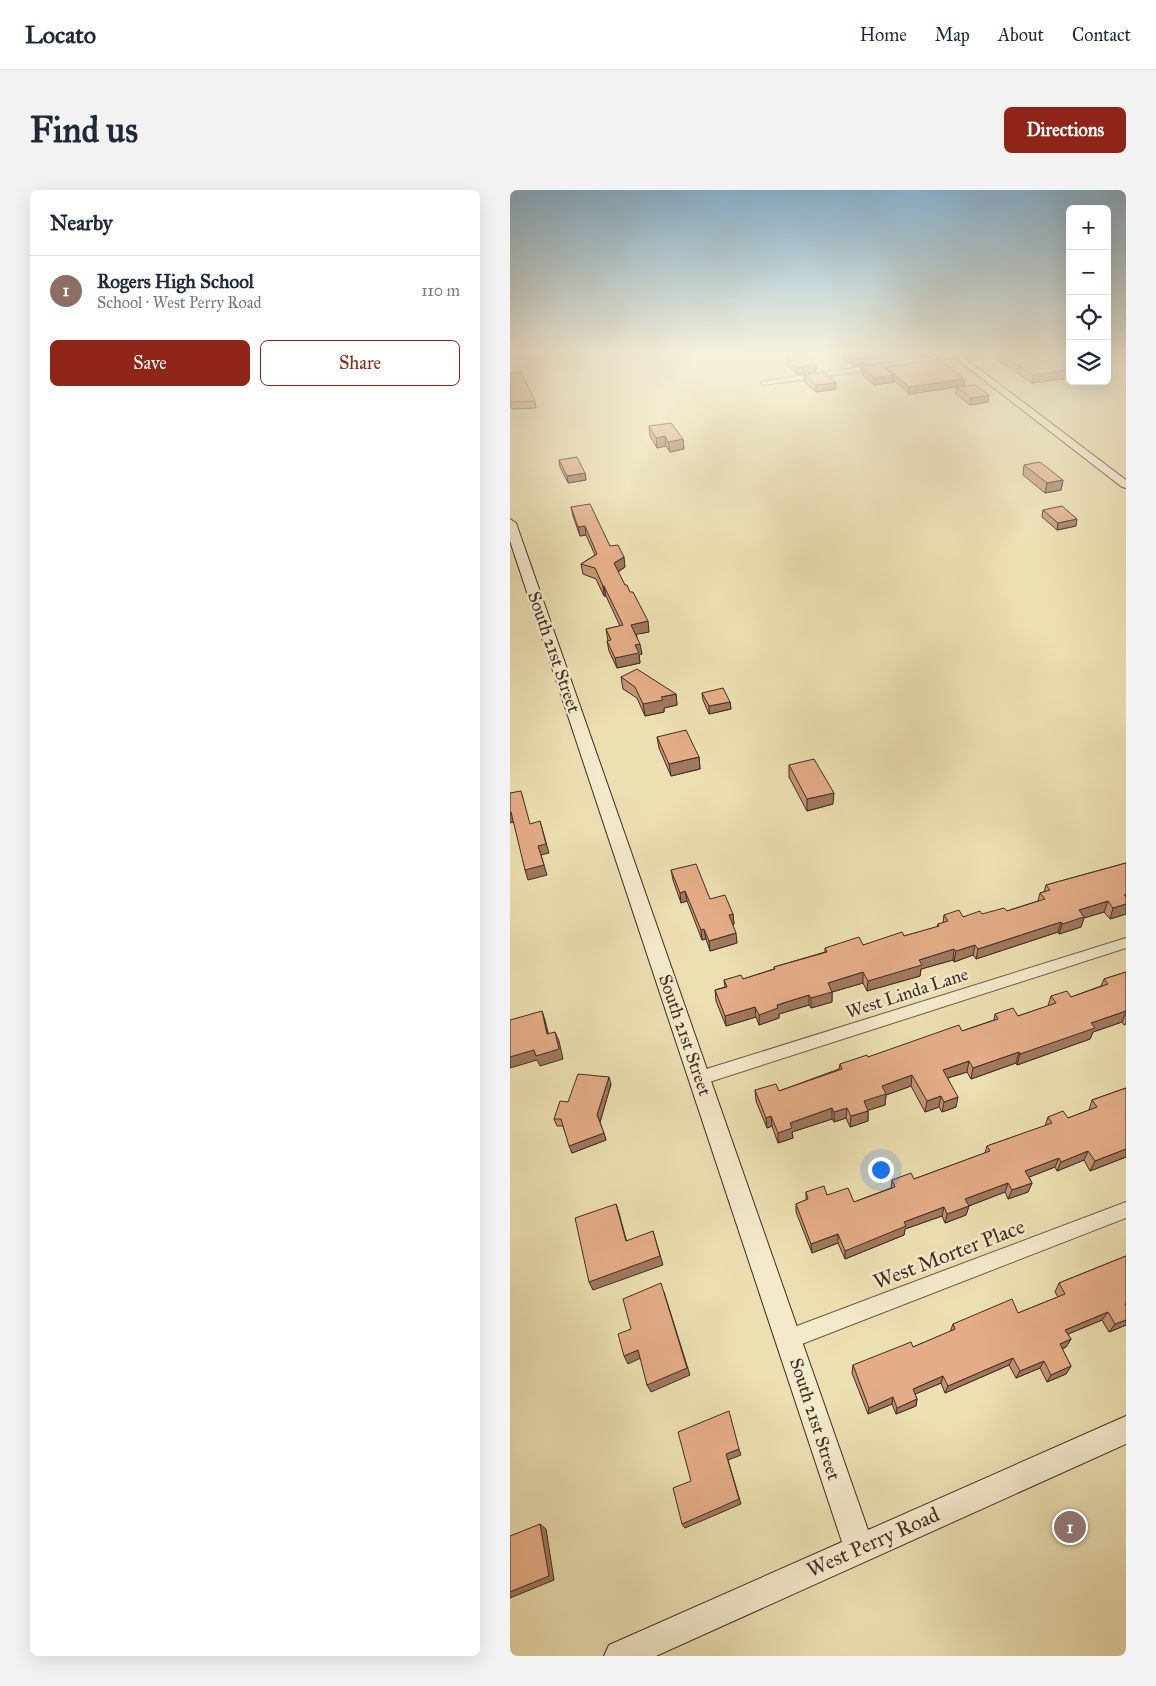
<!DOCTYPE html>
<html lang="en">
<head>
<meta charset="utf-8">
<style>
	:root { --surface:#fff; --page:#f2f2f3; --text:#1f2937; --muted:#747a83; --line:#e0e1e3; --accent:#8f2418 }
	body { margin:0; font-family:"IM FELL Great Primer",serif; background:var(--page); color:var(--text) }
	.controls { position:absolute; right:15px; top:15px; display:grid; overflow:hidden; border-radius:8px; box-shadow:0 5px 20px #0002 }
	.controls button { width:45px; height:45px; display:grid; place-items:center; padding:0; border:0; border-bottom:1px solid var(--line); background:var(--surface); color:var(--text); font:25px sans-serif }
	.you { position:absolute; left:370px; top:979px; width:18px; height:18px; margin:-12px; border:4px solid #fff; border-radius:50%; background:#1a73e8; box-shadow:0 0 0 8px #1a73e833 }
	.badge { display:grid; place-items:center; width:32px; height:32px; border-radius:50%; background:var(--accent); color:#fff; font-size:16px; font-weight:700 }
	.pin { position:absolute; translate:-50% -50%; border:2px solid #fff; box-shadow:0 1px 5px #0006 }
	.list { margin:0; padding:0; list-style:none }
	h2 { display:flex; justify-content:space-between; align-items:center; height:65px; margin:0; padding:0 20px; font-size:21px }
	h2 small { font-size:16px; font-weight:400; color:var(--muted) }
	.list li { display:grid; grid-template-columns:32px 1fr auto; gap:15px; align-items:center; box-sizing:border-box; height:70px; padding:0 20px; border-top:1px solid var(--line) }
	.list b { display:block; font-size:19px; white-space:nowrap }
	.list p { margin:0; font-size:16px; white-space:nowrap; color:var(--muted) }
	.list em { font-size:16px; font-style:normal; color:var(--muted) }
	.actions { display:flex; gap:10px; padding:15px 20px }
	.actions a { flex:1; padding:11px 0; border:1px solid var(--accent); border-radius:8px; text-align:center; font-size:18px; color:var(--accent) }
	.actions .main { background:var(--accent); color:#fff }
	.icon { flex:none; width:28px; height:28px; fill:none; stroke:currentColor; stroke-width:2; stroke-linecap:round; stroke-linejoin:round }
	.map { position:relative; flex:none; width:616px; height:1466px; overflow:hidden; border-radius:8px }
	header { display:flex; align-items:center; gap:30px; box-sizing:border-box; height:70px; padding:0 25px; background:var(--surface); border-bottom:1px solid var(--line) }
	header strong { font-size:24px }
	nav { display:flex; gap:28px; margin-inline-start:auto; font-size:18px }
	.intro { display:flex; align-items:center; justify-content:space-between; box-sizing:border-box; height:120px; padding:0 30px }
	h1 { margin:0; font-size:35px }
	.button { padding:12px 22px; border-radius:8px; background:var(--accent); color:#fff; font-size:18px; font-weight:700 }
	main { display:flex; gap:30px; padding:0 30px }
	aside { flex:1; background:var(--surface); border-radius:8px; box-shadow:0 5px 20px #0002 }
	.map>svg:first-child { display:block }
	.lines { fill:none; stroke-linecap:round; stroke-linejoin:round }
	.street-casing { stroke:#6c5946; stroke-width:2 }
	.secondary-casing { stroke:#422c23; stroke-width:2 }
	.street { fill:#f3eacc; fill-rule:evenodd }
	.secondary { fill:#f3eacc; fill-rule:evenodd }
	.wall { fill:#c49574; stroke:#422c23 }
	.shaded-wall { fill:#a0795e; stroke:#422c23 }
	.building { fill:#e4ad87; stroke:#422c23 }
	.labels { text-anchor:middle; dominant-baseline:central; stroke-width:5; stroke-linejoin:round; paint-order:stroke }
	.street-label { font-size:18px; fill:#422c23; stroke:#f3eacc }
	.near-street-label { font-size:21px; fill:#422c23; stroke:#f3eacc }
</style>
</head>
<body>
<header>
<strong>Locato</strong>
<nav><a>Home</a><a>Map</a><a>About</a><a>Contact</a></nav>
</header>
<div class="intro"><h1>Find us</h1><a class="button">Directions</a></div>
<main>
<aside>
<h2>Nearby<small></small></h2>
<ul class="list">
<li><span class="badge" style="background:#8d6e63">1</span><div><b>Rogers High School</b><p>School · West Perry Road</p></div><em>110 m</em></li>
</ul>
<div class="actions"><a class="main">Save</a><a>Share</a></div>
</aside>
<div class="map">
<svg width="616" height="1466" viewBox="0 0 616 1466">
	<rect width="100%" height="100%" fill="#ecdfb1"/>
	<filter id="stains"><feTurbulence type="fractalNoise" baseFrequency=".004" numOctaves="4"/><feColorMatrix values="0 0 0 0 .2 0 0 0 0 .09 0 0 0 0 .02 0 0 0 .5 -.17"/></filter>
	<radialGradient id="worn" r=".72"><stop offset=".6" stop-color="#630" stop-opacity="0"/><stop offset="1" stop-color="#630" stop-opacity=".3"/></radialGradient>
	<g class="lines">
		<g class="street-casing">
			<g id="street">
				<polygon points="446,163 449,165 481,163 254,195 251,193 254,191"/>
				<polygon points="616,748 616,758 190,895 184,893 182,888 184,883 190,881"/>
				<polygon points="616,1012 616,1028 279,1159 272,1156 269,1149 272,1142 279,1139"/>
			</g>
		</g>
		<g class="secondary-casing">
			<g id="secondary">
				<polygon points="439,163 448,163 616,290 616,298 612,297"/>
				<polygon points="0,329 6,333 358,1340 616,1226 616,1254 146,1466 94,1466 99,1455 332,1352 0,351"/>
			</g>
		</g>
		<use href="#street" class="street"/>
		<use href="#secondary" class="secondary"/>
	</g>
	<g class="wall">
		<polygon points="332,163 356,163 362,167 361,173 343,176 332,167"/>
		<polygon points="481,163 551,163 560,168 560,188 522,193 480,165"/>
		<polygon points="276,168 306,175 306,181 287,184 276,174"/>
		<polygon points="351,177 376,179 376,177 454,189 454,196 399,204 384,190 384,192 364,195 351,183"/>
		<polygon points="0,184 25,211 26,218 2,219 0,213"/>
		<polygon points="294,185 326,199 306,202 294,191"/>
		<polygon points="447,197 479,205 478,212 460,215 446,204"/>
		<polygon points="139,236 173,249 174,259 160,262 156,256 147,258 140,246"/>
		<polygon points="49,270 75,283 76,290 58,293 50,277"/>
		<polygon points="514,275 553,290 551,300 535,303 513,285"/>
		<polygon points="61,317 100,356 115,377 108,382 139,442 126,444 132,464 129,465 130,473 107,478 99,461 97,451 98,451 96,439 110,436 96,406 94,406 86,389 73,384 71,374 85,365 76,345 70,346 63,326"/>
		<polygon points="533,320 566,336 547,340 532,327"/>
		<polygon points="111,487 166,504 167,515 154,518 154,522 135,526 127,508 113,499"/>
		<polygon points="192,503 220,512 221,519 199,524 193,510"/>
		<polygon points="147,547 189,567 190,579 161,586 149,558"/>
		<polygon points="279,575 323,614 297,621 279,587"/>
		<polygon points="616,673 616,724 600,729 594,722 574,728 571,737 549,744 548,742 466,769 463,765 444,772 443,770 411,779 410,786 357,801 353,793 322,802 322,812 301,818 299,815 269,824 269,828 249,835 246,827 216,836 206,811 205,800 215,797 214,790 233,789 264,779 264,777 315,762 315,758 353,755 394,746 427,737 428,734 433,733 434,725 453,727 497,721 528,711 530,703 534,702 536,695"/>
		<polygon points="161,680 200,709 223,724 224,734 223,735 227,753 200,761 196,749 192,750 177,711 171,713 163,690"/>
		<polygon points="616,782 616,834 614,835 612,832 583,842 580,849 507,875 506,873 461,889 457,882 438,888 446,917 432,922 429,917 415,922 401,896 376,905 375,915 358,920 358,931 340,937 336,928 324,932 322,929 282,942 283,948 268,953 262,936 257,938 246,911 245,900 269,901 329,879 330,874 358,867 452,841 484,830 485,824 508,826 538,816 541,806 561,807 591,796 594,789"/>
		<polygon points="101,894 90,932 96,950 62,963 53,936 47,936 44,929 58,912"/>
		<polygon points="616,898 616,967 580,981 574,970 547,981 545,977 519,987 522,993 518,1002 498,1009 495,1002 459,1016 456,1025 435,1033 432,1026 395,1039 394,1045 335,1069 328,1053 302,1063 286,1022 286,1014 296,1010 296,1002 317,1005 344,1012 381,998 382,990 404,989 475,963 477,956 535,936 538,927 558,928 579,920 582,910"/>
		<polygon points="616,1066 616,1135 599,1142 592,1130 558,1144 561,1149 556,1157 552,1159 561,1176 556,1184 537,1192 530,1178 506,1188 499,1175 435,1203 431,1193 405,1204 407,1209 406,1216 386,1224 382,1214 358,1224 342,1183 343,1175 403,1157 440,1142 443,1134 508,1123 548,1107 545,1102 549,1093"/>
	</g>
	<g class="shaded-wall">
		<polygon points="362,167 361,173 343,176 343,170"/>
		<polygon points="306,175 306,181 287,184 287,178"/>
		<polygon points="560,180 560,188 522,193 523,185"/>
		<polygon points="384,185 384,192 364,195 364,188"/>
		<polygon points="454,189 454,196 399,204 399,197"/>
		<polygon points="326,193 326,199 306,202 306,195"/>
		<polygon points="479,205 478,212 460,215 461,208"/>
		<polygon points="155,246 156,256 147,258 146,248"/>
		<polygon points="173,249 174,259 160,262 158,252"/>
		<polygon points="75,283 76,290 58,293 57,286"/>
		<polygon points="553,290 551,300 535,303 537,293"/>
		<polygon points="567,329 566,336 547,340 548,333"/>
		<polygon points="75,336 76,345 70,346 68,337"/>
		<polygon points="114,367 115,377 106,383 104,373"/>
		<polygon points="93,396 94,396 96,406 94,406"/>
		<polygon points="138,431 139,442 123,445 121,435"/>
		<polygon points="130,454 132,464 129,465 130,473 107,478 105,468 125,455"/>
		<polygon points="166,504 167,515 154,518 154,522 135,526 133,514 151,507"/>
		<polygon points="220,512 221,519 199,524 199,516"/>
		<polygon points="189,567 190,579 161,586 159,574"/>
		<polygon points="324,603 323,614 297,621 297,609"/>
		<polygon points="0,622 1,622 4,632 0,633"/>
		<polygon points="30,631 39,663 31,665 37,685 18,690 15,680"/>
		<polygon points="175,701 177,711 171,713 170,703"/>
		<polygon points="598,711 594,722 574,728 571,737 549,744 552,734 569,720"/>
		<polygon points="616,714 616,724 600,729 603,718"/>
		<polygon points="223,724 224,734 220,736 219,725"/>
		<polygon points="551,732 548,742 466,769 468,759"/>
		<polygon points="194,739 196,749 192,750 191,740"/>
		<polygon points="226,743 227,753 200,761 199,751"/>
		<polygon points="465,755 463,765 444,772 446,761"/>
		<polygon points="444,759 443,770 411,779 410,786 357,801 358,791 409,770"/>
		<polygon points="353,782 353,793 322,802 322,812 301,818 301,808 318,793"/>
		<polygon points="299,805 299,815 269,824 269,828 249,835 249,825 267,815"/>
		<polygon points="245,817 246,827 216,836 215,826"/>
		<polygon points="32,821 35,830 41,854 37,844"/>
		<polygon points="616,821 612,832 583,842 580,849 507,875 510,864 581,833"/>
		<polygon points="45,842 49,851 53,869 30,876 27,870 0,878 0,867"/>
		<polygon points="509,862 506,873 461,889 463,878"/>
		<polygon points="459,871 457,882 431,890 433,880"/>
		<polygon points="402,885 401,896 376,905 375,915 353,922 354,911 372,896"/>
		<polygon points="99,887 101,894 90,932 87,925"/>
		<polygon points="431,906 429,917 415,922 417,911"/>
		<polygon points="448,907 446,917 432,922 434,912"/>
		<polygon points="322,918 322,929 282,942 283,948 268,953 268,943 280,933"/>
		<polygon points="337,918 336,928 324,932 324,922"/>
		<polygon points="358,921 358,931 340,937 341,926"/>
		<polygon points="261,926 262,936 257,938 256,928"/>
		<polygon points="94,943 96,950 62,963 59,956"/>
		<polygon points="616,959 616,967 580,981 585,971"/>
		<polygon points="578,961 574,970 547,981 551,972"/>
		<polygon points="549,968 545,977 512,990 515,981"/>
		<polygon points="498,993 495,1002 453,1018 455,1009"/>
		<polygon points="522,993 518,1002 498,1009 502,1000"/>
		<polygon points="106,1014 109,1023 119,1060 116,1051"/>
		<polygon points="459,1016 456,1025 435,1033 437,1024"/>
		<polygon points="434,1017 432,1026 395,1039 394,1045 335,1069 335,1061 394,1032"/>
		<polygon points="143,1041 153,1075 83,1100 79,1092"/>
		<polygon points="328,1044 328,1053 302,1063 301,1054"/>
		<polygon points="154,1102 180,1185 141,1202 137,1195"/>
		<polygon points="598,1122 592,1130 551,1147 555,1140"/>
		<polygon points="616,1130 616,1135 599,1142 605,1134"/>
		<polygon points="561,1149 556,1157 545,1162 550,1154"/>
		<polygon points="128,1160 131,1168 118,1174 114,1166"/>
		<polygon points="503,1168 499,1175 435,1203 438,1196"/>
		<polygon points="534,1171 530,1178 506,1188 510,1181"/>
		<polygon points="561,1176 556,1184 537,1192 541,1185"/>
		<polygon points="433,1186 431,1193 401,1206 403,1199"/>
		<polygon points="383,1207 382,1214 358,1224 359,1218"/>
		<polygon points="407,1209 406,1216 386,1224 387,1218"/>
		<polygon points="229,1259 231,1265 218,1270 231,1314 175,1338 172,1334 216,1264"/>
		<polygon points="30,1334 36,1339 44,1390 0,1408 0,1402"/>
	</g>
	<g class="building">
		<polygon points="334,163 356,163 362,167 343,170"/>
		<polygon points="490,163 551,163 560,168 560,180 523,185"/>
		<polygon points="295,165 306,175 287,178 276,168"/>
		<polygon points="429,169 454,189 399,197 376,177"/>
		<polygon points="370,174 384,185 364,188 351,177"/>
		<polygon points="11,182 25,211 1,212 0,210 0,184"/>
		<polygon points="314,182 326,193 306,195 294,185"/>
		<polygon points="465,195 479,205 461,208 447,197"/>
		<polygon points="161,233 173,249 158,252 155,246 146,248 139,236"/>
		<polygon points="67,267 75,283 57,286 49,270"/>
		<polygon points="530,272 553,290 537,293 514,275"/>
		<polygon points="80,314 100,356 108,355 114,367 104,373 115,395 117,395 120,402 123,402 138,431 121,435 130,454 125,455 129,463 105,468 97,451 101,450 96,439 113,435 94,396 93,396 85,378 71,374 87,364 75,336 68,337 61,317"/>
		<polygon points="552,316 567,329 548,333 533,320"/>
		<polygon points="127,479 166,504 151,507 153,510 133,514 125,497 111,487"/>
		<polygon points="213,498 220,512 199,516 192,503"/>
		<polygon points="176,540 189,567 159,574 147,547"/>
		<polygon points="304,569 324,603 297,609 279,575"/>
		<polygon points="11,601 20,634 30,631 36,654 28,656 34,675 15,680 1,622 0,622 0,603"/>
		<polygon points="616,673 616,705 614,705 616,707 616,714 603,718 598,711 569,720 574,727 552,734 551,732 468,759 465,755 446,761 444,759 409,770 412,775 358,791 353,782 318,793 322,802 301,808 299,805 267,815 268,818 249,825 245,817 215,826 205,800 217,797 214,790 231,785 233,789 265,779 264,777 317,762 315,758 349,747 353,755 392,742 394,746 429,736 428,734 438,731 434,725 449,720 453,727 470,721 472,724 494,718 497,721 535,709 530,703 540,700 536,695"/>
		<polygon points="186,674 200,709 215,705 223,724 219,725 226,743 199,751 194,739 191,740 175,701 170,703 161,680"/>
		<polygon points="616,782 616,821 581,833 585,838 510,864 509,862 463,878 459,871 433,880 448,907 434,912 431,906 417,911 402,885 372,896 376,904 354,911 358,921 341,926 337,918 324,922 322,918 280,933 282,938 268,943 261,926 256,928 245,900 266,894 269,901 332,879 330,874 357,865 358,867 449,835 452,841 488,829 485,824 503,818 508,826 546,813 541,806 557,801 561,807 598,794 594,789"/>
		<polygon points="32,821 37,844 45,842 49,859 26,866 24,860 0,867 0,830"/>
		<polygon points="68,884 99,887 87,925 94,943 59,956 51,929 44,929 50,911 58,912"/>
		<polygon points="616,898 616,959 585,971 578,961 551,972 549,968 515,981 522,993 502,1000 498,993 455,1009 459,1016 437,1024 434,1017 394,1032 396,1036 335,1061 328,1044 301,1054 286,1014 298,1009 296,1002 314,996 317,1005 338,998 344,1012 385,997 382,990 401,983 404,989 480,961 477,956 542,933 538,927 553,921 558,928 587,917 582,910"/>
		<polygon points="106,1014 116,1051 143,1041 150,1066 79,1092 65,1028"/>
		<polygon points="616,1066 616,1114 615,1114 616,1116 616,1130 605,1134 598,1122 555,1140 561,1149 550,1154 561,1176 541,1185 534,1171 510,1181 503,1168 438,1196 433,1186 403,1199 407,1209 387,1218 383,1207 359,1218 343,1175 401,1152 403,1157 445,1139 443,1134 502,1109 508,1123 555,1104 549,1093"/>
		<polygon points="151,1093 177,1178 137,1195 128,1160 114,1166 108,1144 121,1139 113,1109"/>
		<polygon points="219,1221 229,1259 216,1264 229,1309 172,1334 163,1298 181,1291 168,1242"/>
		<polygon points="30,1334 39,1386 0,1402 0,1346"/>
	</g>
	<linearGradient id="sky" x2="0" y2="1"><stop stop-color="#89b6d4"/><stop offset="0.44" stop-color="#f6f1dc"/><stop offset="1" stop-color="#f6f1dc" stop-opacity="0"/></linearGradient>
	<rect width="616" height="368" fill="url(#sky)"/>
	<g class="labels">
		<g class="street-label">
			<text transform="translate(44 462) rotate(71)">South 21st Street</text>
			<text transform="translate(397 803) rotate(-18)">West Linda Lane</text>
			<text transform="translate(175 845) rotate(71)">South 21st Street</text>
			<text transform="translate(305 1229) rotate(72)">South 21st Street</text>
		</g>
		<g class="near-street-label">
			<text transform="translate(439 1064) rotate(-21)">West Morter Place</text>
			<text transform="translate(363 1352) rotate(-24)">West Perry Road</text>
		</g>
	</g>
	<rect width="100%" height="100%" filter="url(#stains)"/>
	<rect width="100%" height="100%" fill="url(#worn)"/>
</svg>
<div class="controls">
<button>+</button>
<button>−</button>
<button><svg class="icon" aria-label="locate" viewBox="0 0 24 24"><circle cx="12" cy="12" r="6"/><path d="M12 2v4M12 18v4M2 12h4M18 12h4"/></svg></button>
<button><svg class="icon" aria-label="layers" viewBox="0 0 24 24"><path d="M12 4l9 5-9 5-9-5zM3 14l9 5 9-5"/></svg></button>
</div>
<div class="you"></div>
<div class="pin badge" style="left:560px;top:1337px;background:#8d6e63">1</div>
</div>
</main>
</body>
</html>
